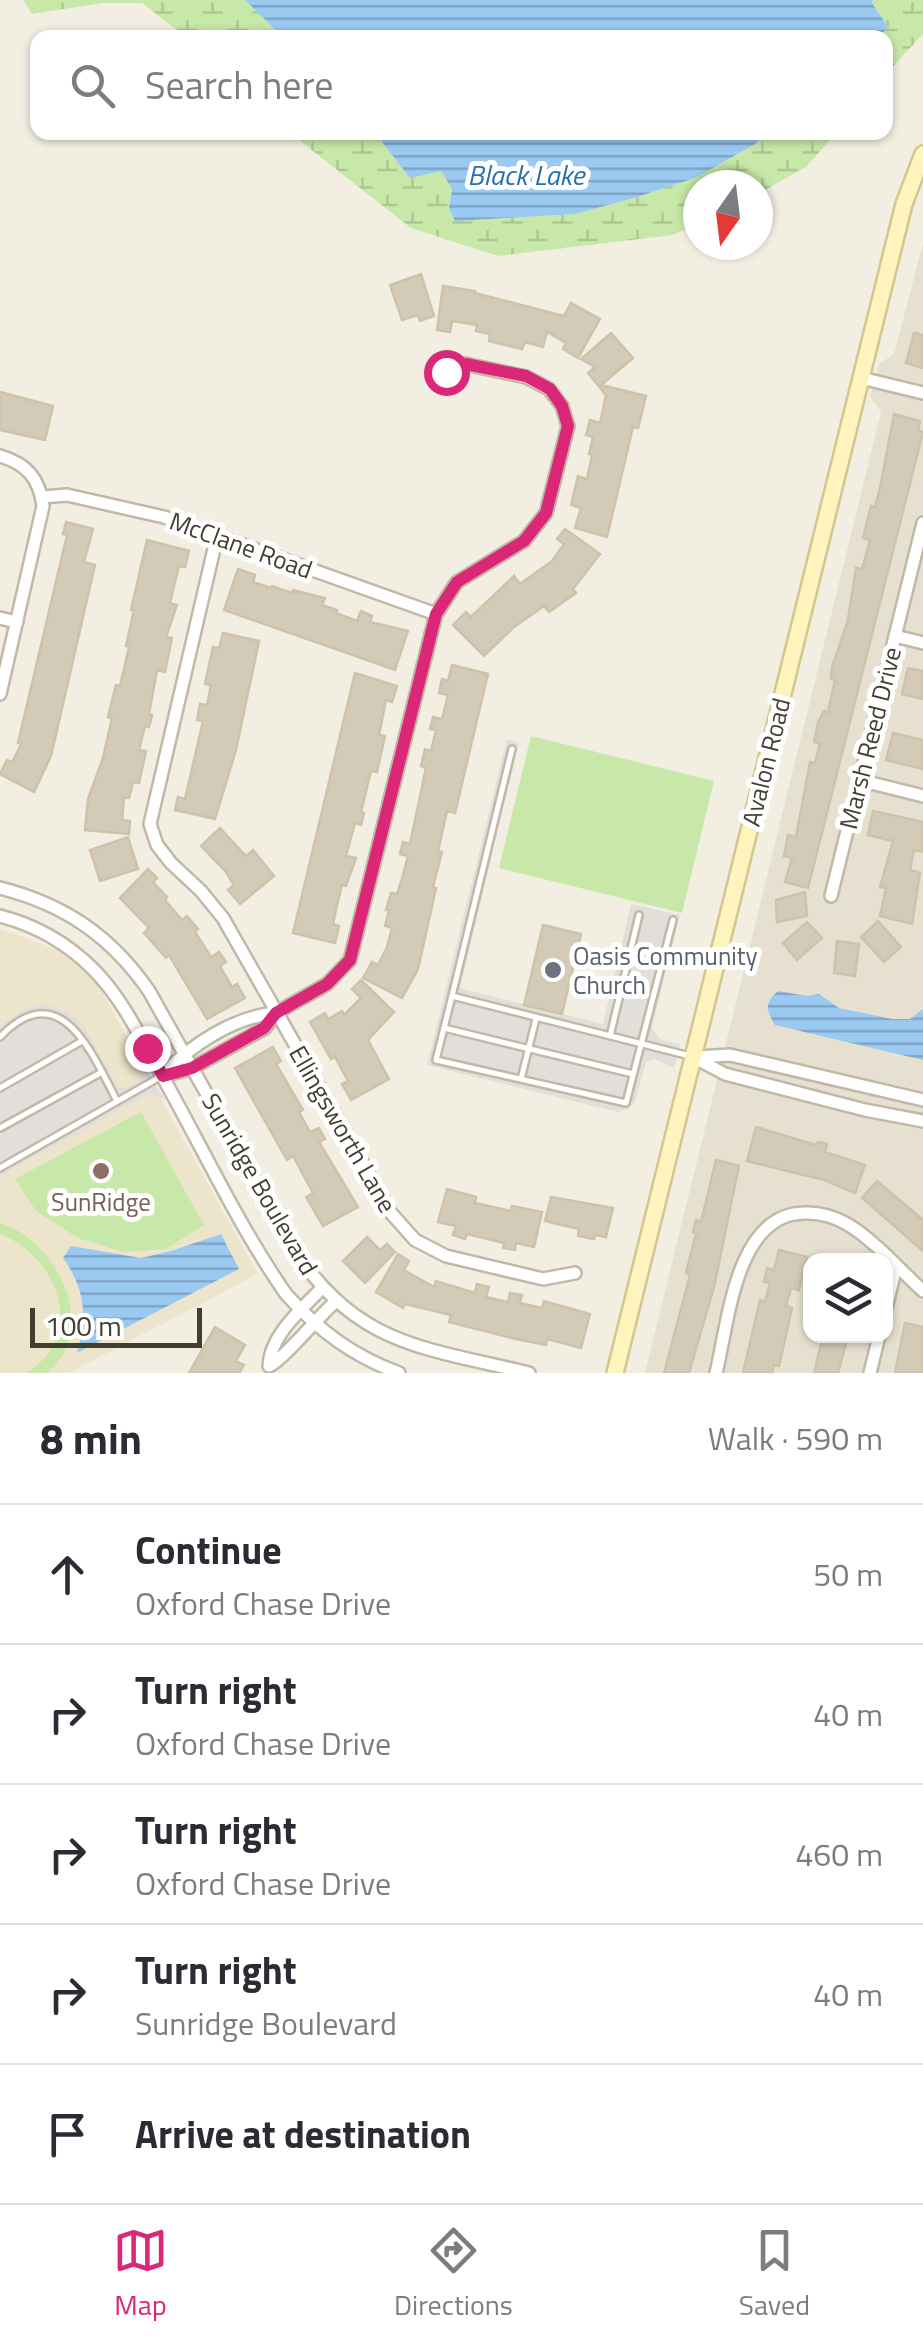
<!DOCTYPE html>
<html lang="en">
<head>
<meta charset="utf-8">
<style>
	:root { --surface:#fff; --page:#f2f2f3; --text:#2b2b33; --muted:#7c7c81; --line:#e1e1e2; --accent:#db2777 }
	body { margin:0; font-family:"Titillium Web",sans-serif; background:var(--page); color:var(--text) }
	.controls { position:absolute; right:30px; bottom:30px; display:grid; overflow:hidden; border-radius:20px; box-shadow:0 2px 8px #0004 }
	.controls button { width:90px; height:90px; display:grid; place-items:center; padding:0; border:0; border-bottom:2px solid var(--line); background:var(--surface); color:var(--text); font:50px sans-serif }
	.compass { position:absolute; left:683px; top:170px; width:90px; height:90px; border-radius:50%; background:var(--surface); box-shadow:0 2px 8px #0004; rotate:194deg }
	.scale { position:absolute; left:30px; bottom:25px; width:172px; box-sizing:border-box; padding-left:10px; border:5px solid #433e32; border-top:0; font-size:28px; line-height:35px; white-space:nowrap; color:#433e32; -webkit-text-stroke:8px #fff; paint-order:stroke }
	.stop { position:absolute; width:30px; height:30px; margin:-22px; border:8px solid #db2777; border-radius:50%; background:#fff }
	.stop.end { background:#db2777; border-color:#fff; box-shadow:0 2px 10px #0008 }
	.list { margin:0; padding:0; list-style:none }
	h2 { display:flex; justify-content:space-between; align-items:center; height:130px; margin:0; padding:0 40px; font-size:42px }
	h2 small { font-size:32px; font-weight:400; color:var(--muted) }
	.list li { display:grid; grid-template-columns:65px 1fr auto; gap:30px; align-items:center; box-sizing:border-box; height:140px; padding:0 40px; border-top:2px solid var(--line) }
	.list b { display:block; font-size:38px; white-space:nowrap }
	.list p { margin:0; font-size:32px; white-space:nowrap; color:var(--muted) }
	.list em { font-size:32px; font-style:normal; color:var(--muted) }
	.icon { flex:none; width:55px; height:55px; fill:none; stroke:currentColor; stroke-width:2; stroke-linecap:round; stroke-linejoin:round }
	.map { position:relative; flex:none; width:923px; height:1373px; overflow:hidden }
	.search { position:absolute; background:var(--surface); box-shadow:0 2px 8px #0004; left:30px; right:30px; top:30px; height:110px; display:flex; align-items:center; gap:25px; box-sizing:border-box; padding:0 35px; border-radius:20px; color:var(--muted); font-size:38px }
	.sheet { height:830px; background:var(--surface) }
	nav { display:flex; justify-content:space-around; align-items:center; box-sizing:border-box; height:140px; border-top:2px solid var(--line); background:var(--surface); font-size:28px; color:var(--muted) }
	nav a { display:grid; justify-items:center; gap:5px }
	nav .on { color:var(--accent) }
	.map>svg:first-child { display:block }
	.residential { fill:#e6e0d0; fill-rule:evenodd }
	.education { fill:#ece5cb }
	.grass { fill:#c7e8a8 }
	.wetland { fill:url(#wetland-marsh) }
	.parking { fill:#e2dfdb }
	.water { fill:url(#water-rules) }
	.building { fill:#d3cab7; stroke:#cec3aa; stroke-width:2.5 }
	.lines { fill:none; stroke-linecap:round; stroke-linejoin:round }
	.service-casing { stroke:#c0b9a7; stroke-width:10 }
	.minor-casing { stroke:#c0b9a7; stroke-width:16 }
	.secondary-casing { stroke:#d3c68f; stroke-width:20 }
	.service { stroke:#fff; stroke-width:5 }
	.minor { stroke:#fff; stroke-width:11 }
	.secondary { stroke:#fff3be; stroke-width:15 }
	.route { stroke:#db2777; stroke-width:12 }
	.worship-dot { fill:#6b7280; stroke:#fff; stroke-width:4 }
	.education-dot { fill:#8d6e63; stroke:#fff; stroke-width:4 }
	.labels { text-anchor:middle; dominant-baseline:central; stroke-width:10; stroke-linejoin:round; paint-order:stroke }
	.street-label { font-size:25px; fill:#433e32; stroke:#fff }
	.worship-label { font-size:25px; fill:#5b616d; stroke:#fff; text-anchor:start }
	.education-label { font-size:25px; fill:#785e54; stroke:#fff }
	.water-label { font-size:28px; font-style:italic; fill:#296fb2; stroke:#fff }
</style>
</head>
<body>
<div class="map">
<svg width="923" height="1373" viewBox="0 0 923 1373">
	<defs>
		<pattern id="wetland-marsh" width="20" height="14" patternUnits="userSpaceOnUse" patternTransform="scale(2.5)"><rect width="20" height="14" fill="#c7e8a8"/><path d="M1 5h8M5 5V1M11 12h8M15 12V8" fill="none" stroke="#acc891"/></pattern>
		<pattern id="water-rules" width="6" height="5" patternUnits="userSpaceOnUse" patternTransform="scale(2.5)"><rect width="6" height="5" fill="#9ac9f2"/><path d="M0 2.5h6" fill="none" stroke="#7fa5c5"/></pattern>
	</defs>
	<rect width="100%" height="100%" fill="#f2eee2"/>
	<path class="residential" d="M923,243V1373H645L881,412L870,397L879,364L894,354ZM810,1260H886V1336H810Z"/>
	<polygon class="education" points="0,929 79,957 106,999 258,1274 69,1373 0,1373"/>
	<g class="grass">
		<polygon points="531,736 714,781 682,913 499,868"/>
		<polygon points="141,1112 204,1225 166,1249 123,1252 78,1238 36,1211 15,1179"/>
		<path d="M0,1223C57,1240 101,1329 47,1373H26C88,1336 58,1256 0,1234Z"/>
	</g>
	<g class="wetland">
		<polygon points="23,0 245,0 284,37 186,37 142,3 103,3 32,14"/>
		<polygon points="873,0 923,0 923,34 886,74 886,38 877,37 888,27 872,3"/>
		<polygon points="290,133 375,133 410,177 441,171 452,189 449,208 456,221 575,214 634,198 695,178 755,144 768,133 836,133 806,167 758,194 758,185 698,185 698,223 673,235 498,256 411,228"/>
	</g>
	<g class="parking">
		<polygon points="507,739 519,743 460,988 603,1024 631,904 680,915 652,1028 661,1040 680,1044 674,1068 654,1059 646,1062 635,1102 628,1109 618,1112 427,1065"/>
		<polygon points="46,1004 74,1016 85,1028 119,1088 126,1088 138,1081 145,1068 165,1099 146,1095 0,1176 0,1027 27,1007"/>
	</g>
	<g class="water">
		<polygon points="245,0 873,0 872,3 888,27 877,38 284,38"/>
		<polygon points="375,133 768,133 755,144 695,178 634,198 575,214 455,221 449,208 452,189 441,171 410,178"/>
		<path d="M778,991L807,996L819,994L839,1008L892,1019H910L923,1009V1060L775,1025C766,1010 764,1003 778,991Z"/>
		<path d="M221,1234L239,1269L77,1353C88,1318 85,1288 63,1258L71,1246L141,1258L171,1251Z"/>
	</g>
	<g class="building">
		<polygon points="421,274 434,316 420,321 418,315 402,320 390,285"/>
		<polygon points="443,286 475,291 475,293 564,316 571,303 600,319 578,358 563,349 566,343 547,332 543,347 525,342 522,349 489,341 490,334 476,331 477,325 452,321 450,332 437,330"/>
		<polygon points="611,333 633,358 601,385 646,396 638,428 633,427 607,537 575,528 581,508 571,505 578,476 587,479 592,455 589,454 593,437 586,435 590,420 600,423 606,395 588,373 595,367 581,359"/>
		<polygon points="914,333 923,335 923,368 906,363"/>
		<polygon points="0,392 53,406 45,440 0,430"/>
		<polygon points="894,414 920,421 918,430 923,432 808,888 785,882 792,858 784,856 788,835 796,837 810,762 815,763 820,744 814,742 818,723 824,711 828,712 832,694 835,680 831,679 832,667 848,620 856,568 862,569 870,540 863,538 871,506 875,507 880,488"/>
		<polygon points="66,522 93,529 84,562 95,565 51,756 34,792 0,774 7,760 12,762 22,743 18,743 67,535 63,534"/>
		<polygon points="565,529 600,554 573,589 576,593 549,612 544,606 514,627 484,656 453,625 466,612 471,617 514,576 520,584 552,561 564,544 557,539"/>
		<polygon points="147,540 189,551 185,567 179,566 174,586 170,603 177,605 166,637 172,638 165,672 157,670 149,714 152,715 149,727 145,726 139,750 146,751 139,783 133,782 129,798 124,797 122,820 130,821 129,834 85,830 88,799 103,758 112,718 108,717 116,685 120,686 129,647 126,646 134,610 131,610"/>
		<polygon points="238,569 255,575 253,582 271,588 272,586 292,593 293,590 325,598 322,605 337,610 336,613 357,621 361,611 372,616 370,622 408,631 395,670 224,610"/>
		<polygon points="223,633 259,641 236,750 215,819 175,810 178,797 185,799 203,721 197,720 200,704 207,705 211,685 205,684 213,647 219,648"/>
		<polygon points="452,665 488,674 455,813 447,811 438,851 442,852 433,887 436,888 418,969 402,998 363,978 372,962 378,965 387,947 392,928 385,926 389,910 386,910 391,893 397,894 402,879 408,856 400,854 403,842 410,844 426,768 421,766 425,749 431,751 436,730 430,729 433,717 442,719 448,695 439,693 442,679 448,681"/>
		<polygon points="908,668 923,671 923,699 902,694"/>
		<polygon points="355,673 397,686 392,702 386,700 379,735 385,736 377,772 371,771 361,812 364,813 361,825 355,823 346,856 356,858 346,886 342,885 337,905 333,924 339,926 335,943 293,933"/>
		<polygon points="893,733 923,740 923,769 886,760"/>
		<polygon points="873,811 923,822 923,852 914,850 910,870 920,873 912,924 880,916 886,888 880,887 893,841 868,835"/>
		<polygon points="220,828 246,856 253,850 274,876 240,904 228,890 234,885 226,872 201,846"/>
		<polygon points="128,837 138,869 100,881 90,850"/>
		<polygon points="148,869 157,878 153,882 167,897 165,900 182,920 187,916 198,929 195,932 211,957 219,952 226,962 220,966 232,987 237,984 245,998 207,1019 169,955 166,958 144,933 149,928 120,898"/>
		<polygon points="805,892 807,916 777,922 776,900"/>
		<polygon points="878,921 901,947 884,962 861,937"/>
		<polygon points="807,922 822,938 797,960 783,943"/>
		<polygon points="543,925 581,934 562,1014 524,1005"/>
		<polygon points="837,941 859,944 855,976 834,973"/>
		<polygon points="361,980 394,1012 368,1040 389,1079 351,1100 342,1084 348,1081 335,1057 331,1059 310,1022 325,1013 328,1019 342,1011 344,1015 361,998 352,989"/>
		<polygon points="273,1047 281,1061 276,1064 303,1110 299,1112 310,1132 319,1128 325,1139 319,1142 358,1207 323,1226 306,1197 313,1193 293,1156 287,1160 235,1068"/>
		<polygon points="756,1127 816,1145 818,1142 827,1144 825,1152 865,1165 855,1193 824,1180 747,1161"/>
		<polygon points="716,1160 739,1166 714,1287 689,1373 664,1373 690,1275 686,1273 696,1233 693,1232 696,1220 701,1222"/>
		<polygon points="877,1181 923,1220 923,1251 862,1198"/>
		<polygon points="447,1189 476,1197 475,1203 511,1211 512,1206 542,1212 534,1247 516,1243 515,1250 503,1248 504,1243 467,1234 465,1239 453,1235 456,1226 438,1222"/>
		<polygon points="551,1197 613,1208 606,1237 595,1235 594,1239 578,1236 579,1229 545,1221"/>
		<polygon points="367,1237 380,1250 387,1244 395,1252 365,1283 343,1261"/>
		<polygon points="779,1250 807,1257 799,1290 791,1288 786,1306 792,1308 779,1366 774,1365 772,1373 743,1373 760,1300 765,1302 770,1283 764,1282 767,1268 774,1270"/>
		<polygon points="398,1254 409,1261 404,1270 434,1287 436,1281 475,1293 477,1284 489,1287 486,1297 508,1302 510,1293 522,1295 520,1303 542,1308 544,1301 590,1314 581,1348 547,1339 546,1345 516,1339 449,1322 451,1315 405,1304 403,1308 376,1292"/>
		<polygon points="905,1323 923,1327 923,1373 895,1373"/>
		<polygon points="215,1327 245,1345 236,1361 244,1365 239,1373 189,1373"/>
		<polygon points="823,1336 848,1336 838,1373 814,1373"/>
	</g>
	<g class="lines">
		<g class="service-casing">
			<g id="service">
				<path d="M673,920L626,1103L436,1060L452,996C531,1016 611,1036 690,1056"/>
				<polyline points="452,996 512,749"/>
				<polyline points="444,1028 633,1074"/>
				<polyline points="610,1036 639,915"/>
				<path d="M0,1037C60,975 91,1051 117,1101"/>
				<polyline points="521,1079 536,1019"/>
				<polyline points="0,1088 82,1041"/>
				<polyline points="0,1128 102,1072"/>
				<polyline points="0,1168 160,1077"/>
			</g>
		</g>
		<g class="minor-casing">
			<g id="minor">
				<polyline points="861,378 923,393"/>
				<path d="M0,456C27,464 39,478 43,506L0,694"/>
				<polyline points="42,497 67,495 164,517 436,614"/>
				<polyline points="217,536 150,824 157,845 171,863 201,891 223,918 391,1213 415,1240 446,1256 543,1279 575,1273"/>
				<polyline points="0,618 17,622"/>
				<polyline points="895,636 923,643"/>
				<polyline points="859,780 923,796"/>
				<path d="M0,888C64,904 111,936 149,991L292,1246C356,1346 422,1347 529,1373"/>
				<polyline points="831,896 923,523"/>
				<path d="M0,916C35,925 67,943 93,969C120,996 138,1032 156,1065C199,1140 237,1224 286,1294C319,1331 353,1356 399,1373"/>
				<polyline points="693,1057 725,1074 865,1110 923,1121"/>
				<polyline points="698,1057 730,1055 923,1100"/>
				<path d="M164,1074C190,1045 236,1016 276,1013"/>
				<polyline points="163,1076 192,1068 265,1028 276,1013 327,984 350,960 436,614 457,582 524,541 546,513 568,426 562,406 549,389 526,377 465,364 446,372"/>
				<path d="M322,1288C302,1309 270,1335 269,1366C281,1362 320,1315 335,1302"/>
				<polyline points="886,1308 896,1267"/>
				<path d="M716,1373C728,1324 735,1225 794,1214C813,1211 830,1214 847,1224C874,1240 899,1269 923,1291"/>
				<polyline points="870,1373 879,1336"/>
			</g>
		</g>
		<g class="secondary-casing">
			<polyline id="secondary" points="615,1373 904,204 923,154"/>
		</g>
		<use href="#service" class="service"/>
		<use href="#minor" class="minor"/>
		<use href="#secondary" class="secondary"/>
	</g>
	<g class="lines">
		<polyline class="route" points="147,1048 163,1076 192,1068 264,1028 276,1013 327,984 350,960 436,614 457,582 524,541 546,513 568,426 562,406 550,389 526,376 466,364 446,372"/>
	</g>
	<circle class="worship-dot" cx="553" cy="970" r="10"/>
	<circle class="education-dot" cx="101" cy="1171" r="10"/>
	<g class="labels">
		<g class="street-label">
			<text transform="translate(241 545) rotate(20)">McClane Road</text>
			<text transform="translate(870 738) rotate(-76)">Marsh Reed Drive</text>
			<text transform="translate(766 762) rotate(-76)">Avalon Road</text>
			<text transform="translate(343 1129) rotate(60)">Ellingsworth Lane</text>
			<text transform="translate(260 1184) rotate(60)">Sunridge Boulevard</text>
		</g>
		<g class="worship-label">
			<text x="573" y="956">Oasis Community<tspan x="573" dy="29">Church</tspan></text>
		</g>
		<g class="education-label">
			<text x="101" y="1202">SunRidge</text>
		</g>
		<g class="water-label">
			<text x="526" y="174">Black Lake</text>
		</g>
	</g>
</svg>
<div class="controls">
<button><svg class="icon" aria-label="layers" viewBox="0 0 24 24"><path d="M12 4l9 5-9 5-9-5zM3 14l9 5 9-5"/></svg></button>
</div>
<svg class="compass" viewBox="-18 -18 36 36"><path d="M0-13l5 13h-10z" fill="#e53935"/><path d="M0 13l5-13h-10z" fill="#7c7c81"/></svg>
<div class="scale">100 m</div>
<div class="stop" style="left:446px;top:372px"></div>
<div class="stop end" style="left:147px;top:1048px"></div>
<div class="search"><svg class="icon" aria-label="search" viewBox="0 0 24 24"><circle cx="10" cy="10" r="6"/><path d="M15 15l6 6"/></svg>Search here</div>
</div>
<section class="sheet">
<h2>8 min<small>Walk · 590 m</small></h2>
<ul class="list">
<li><svg class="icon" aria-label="ahead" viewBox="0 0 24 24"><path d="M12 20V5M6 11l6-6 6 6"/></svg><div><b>Continue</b><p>Oxford Chase Drive</p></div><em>50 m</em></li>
<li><svg class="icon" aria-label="right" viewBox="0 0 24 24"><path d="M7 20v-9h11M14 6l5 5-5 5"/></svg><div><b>Turn right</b><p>Oxford Chase Drive</p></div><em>40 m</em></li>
<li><svg class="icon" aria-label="right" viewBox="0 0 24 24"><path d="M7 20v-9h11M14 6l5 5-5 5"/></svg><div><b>Turn right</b><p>Oxford Chase Drive</p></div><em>460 m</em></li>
<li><svg class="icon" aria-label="right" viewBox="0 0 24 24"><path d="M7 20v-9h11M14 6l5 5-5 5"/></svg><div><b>Turn right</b><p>Sunridge Boulevard</p></div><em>40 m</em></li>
<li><svg class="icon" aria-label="arrive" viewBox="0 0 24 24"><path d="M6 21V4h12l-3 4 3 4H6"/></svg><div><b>Arrive at destination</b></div></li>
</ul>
</section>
<nav>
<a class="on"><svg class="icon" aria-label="map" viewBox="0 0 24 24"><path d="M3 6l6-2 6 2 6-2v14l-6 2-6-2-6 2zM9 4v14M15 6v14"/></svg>Map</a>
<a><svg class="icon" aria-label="directions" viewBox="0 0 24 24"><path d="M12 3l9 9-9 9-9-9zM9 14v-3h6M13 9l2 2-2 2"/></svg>Directions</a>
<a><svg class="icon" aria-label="saved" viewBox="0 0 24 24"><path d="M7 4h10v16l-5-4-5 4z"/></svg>Saved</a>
</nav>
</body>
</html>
